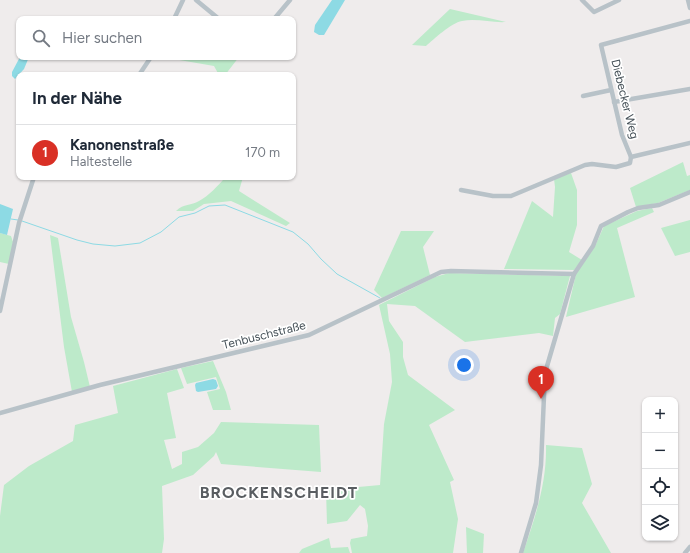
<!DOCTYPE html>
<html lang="de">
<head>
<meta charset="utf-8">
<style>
	:root { --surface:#fff; --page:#f2f2f3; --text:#1f2937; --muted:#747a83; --line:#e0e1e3; --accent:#d93025 }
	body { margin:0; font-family:Figtree,sans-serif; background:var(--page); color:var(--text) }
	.controls { position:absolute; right:12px; bottom:12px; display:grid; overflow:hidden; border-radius:8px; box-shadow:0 1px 3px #0004 }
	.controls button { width:36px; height:36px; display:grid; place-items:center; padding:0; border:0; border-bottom:1px solid var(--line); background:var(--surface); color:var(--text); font:20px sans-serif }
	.you { position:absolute; left:464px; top:365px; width:14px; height:14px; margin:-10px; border:3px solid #fff; border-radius:50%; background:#1a73e8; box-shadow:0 0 0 6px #1a73e833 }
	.badge { display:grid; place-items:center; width:26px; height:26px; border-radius:50%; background:var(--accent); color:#fff; font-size:13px; font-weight:700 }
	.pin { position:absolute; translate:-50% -33px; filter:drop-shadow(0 1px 2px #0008) }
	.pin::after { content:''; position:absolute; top:21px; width:14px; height:12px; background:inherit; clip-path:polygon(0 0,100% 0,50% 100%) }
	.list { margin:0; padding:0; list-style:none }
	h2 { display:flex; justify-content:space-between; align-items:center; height:52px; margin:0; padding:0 16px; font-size:17px }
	h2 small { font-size:13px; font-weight:400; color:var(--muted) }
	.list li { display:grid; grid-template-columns:26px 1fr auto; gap:12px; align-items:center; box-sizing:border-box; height:56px; padding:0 16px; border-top:1px solid var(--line) }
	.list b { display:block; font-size:15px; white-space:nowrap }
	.list p { margin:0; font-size:13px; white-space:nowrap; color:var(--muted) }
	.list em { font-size:13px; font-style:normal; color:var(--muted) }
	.icon { flex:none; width:22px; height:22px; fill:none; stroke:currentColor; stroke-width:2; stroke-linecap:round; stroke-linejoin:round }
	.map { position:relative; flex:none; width:690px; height:553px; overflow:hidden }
	.search { position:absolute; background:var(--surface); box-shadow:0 1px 3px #0004; left:16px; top:16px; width:280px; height:44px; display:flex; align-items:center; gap:10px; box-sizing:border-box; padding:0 14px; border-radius:8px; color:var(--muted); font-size:15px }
	.panel { position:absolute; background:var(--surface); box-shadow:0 1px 3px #0004; left:16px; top:72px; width:280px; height:108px; border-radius:8px }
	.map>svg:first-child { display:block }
	.green { fill:#bdeaca }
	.water { fill:#8ddae4 }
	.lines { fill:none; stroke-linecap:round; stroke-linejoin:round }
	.stream { stroke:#8ddae4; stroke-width:1 }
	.minor { stroke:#b8c2c8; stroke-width:4.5 }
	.labels { text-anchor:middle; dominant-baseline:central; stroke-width:3.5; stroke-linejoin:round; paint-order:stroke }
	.street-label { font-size:12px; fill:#465158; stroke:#fff }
	.district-label { font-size:16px; font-weight:bold; letter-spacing:1px; fill:#595d61; stroke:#fff }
</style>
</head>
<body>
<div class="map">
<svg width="690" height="553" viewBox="0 0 690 553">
	<rect width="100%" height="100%" fill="#efecec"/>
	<g class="green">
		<path d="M450,9L506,22C492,23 476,18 462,21C451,23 434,39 426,46L412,45Z"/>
		<polygon points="162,57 239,57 225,75 219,75 214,66"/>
		<polygon points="683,162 687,176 690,175 690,190 658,203 636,207 630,188"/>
		<polygon points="571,173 577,190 577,225 569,252 582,260 574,270 504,269 532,201 553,217 555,187 554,179"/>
		<path d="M226,177H243L239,191L290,223L286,226L231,201L204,204L193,211H176C184,203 191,206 199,201C209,196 218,185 226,177Z"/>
		<polygon points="652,208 654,212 617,228 635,297 566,317 576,274 596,244 604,226 637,211"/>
		<polygon points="690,220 690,252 675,256 661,228"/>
		<polygon points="401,231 434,231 423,247 430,275 382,298 374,290"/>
		<polygon points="0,233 11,236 13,242 9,264 0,262"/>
		<polygon points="50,235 58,238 71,317 84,362 90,387 72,392 64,347"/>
		<polygon points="449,273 570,276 560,314 555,318 553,336 539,333 465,342 415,306 387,304 389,321 403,342 403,357 408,375 455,410 429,425 454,480 450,482 458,519 453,553 352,553 350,543 351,539 367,536 368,526 365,509 360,505 347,521 327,524 326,490 380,485 384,424 392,382 390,354 379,305 435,277"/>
		<polygon points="213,361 226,392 231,410 213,410 207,392 220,389 216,377 187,384 181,368"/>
		<polygon points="177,369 184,388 167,393 176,438 164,440 172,469 182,464 182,452 198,447 214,433 221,422 319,425 321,472 221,464 216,452 214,456 193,475 162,486 164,539 162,553 0,553 0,516 4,485 29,466 73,441 75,425 118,413 113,386"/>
		<path d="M546,445L582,448L592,484L582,503L611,553H523C535,518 547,483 546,445Z"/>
		<polygon points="466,527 484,534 483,553 467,553"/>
		<polygon points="329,538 331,548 348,547 350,553 299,553 302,549"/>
	</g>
	<g class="water">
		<polygon points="332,0 345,0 324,35 319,35 314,32 315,25"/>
		<polygon points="20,57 29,57 24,69 15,79 12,76 12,72"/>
		<polygon points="0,204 13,209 7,235 0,233"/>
		<polygon points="213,379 216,380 218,386 216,389 198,392 196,391 195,385 196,383"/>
	</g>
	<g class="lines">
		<g class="stream">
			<polyline points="11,219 18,220"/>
			<polyline points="22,221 77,240 93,244 115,246 140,243 161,232 179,217 195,213 209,206 225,205 293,232 308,244 321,259 337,274 380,298"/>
		</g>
		<g class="minor">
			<polyline points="196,0 219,19"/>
			<polyline points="582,0 594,12 619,0"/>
			<polyline points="688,0 690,8"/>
			<polyline points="174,19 183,0"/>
			<polyline points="274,19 290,0"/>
			<polyline points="139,75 151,57"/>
			<polyline points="583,96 611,90"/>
			<polyline points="614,102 690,89"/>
			<polyline points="631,157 690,143"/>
			<polyline points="461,190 493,196 511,196 585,165 592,164 616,167 630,163 631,157 622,135 601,45 690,21"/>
			<polyline points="0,311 19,223 34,177"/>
			<polyline points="0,413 100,385 309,335 441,272 451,271 574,274"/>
			<polyline points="521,553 536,503 541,465 545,373 574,274 593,246 601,226 628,212 638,208 659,205 690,192"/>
			<polyline points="685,553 690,547"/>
		</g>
	</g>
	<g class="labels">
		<g class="street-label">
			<text transform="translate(625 99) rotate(76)">Diebecker Weg</text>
			<text transform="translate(264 335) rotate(-14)">Tenbuschstraße</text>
		</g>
		<g class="district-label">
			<text x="279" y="492">BROCKENSCHEIDT</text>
		</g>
	</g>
</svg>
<div class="controls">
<button>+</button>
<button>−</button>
<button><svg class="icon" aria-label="locate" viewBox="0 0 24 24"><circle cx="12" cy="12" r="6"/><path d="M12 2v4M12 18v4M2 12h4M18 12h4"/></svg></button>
<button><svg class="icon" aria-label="layers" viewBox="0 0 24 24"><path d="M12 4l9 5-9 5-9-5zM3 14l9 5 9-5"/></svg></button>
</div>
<div class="you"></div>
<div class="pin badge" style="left:541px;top:399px">1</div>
<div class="search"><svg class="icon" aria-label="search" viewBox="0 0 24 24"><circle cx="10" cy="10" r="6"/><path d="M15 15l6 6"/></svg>Hier suchen</div>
<section class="panel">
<h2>In der Nähe<small></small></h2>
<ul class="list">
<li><span class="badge">1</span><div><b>Kanonenstraße</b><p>Haltestelle</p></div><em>170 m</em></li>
</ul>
</section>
</div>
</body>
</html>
